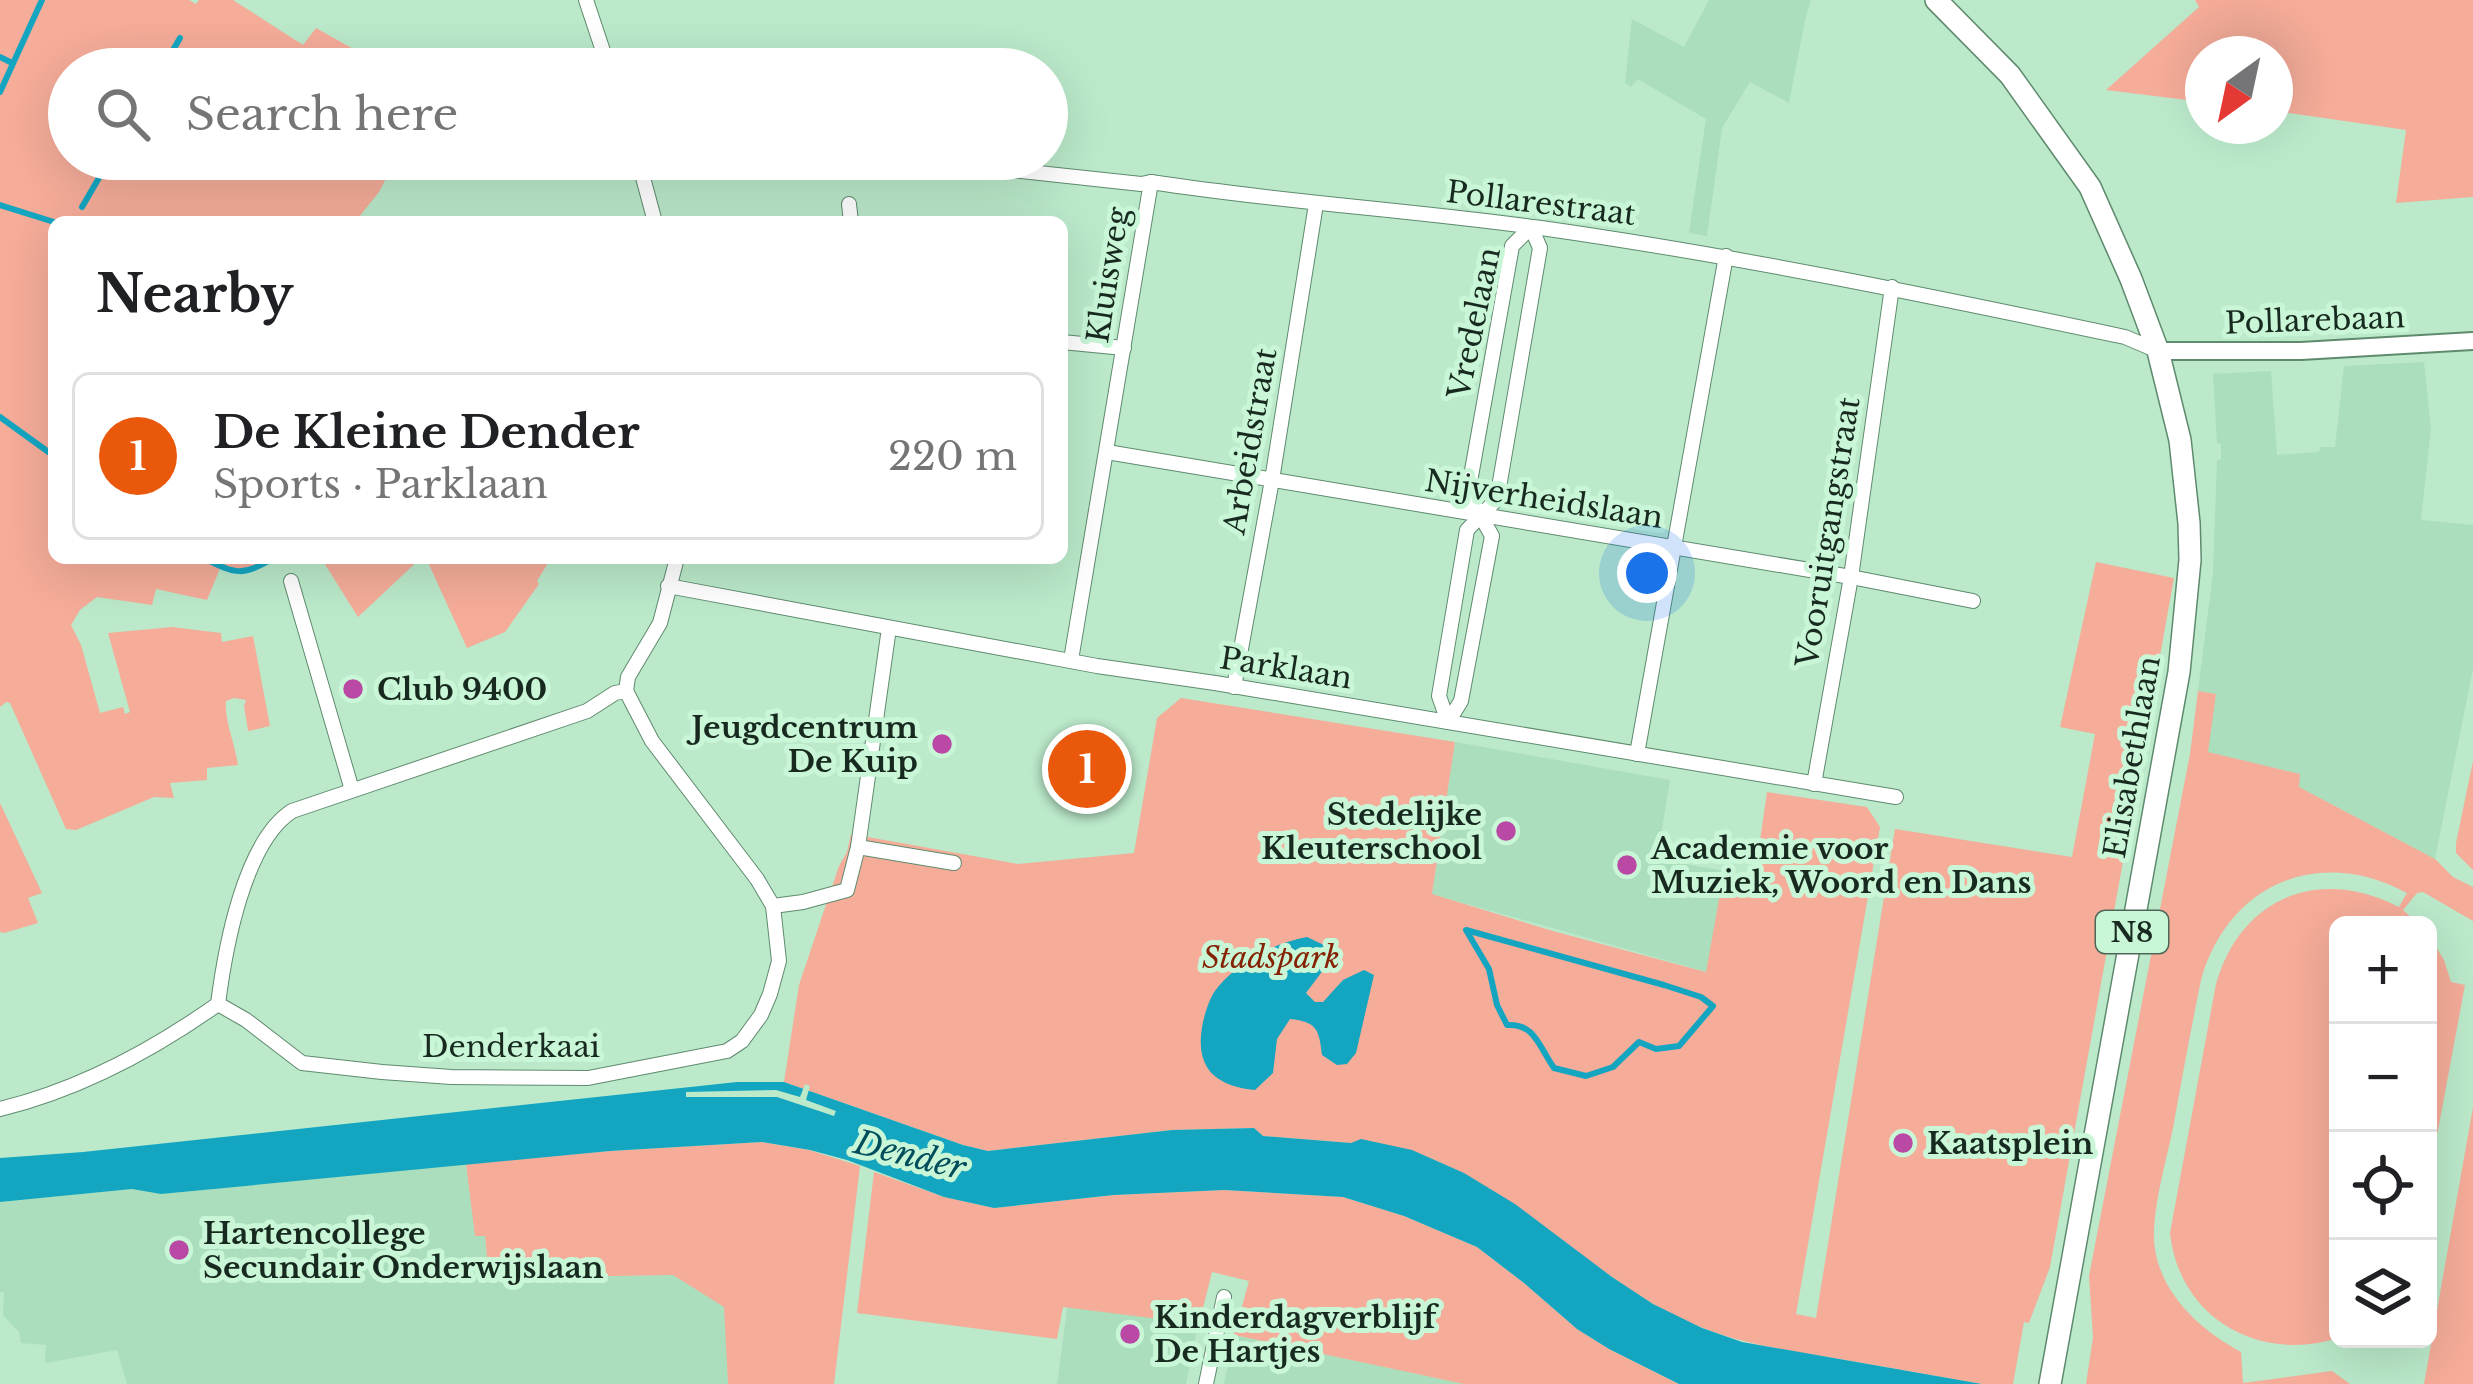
<!DOCTYPE html>
<html lang="en">
<head>
<meta charset="utf-8">
<style>
	:root { --surface:#fff; --page:#f6f6f6; --text:#202124; --muted:#757577; --line:#e0e0e0; --accent:#ea580c }
	body { margin:0; font-family:"Libre Baskerville",serif; background:var(--page); color:var(--text) }
	.controls { position:absolute; right:36px; bottom:36px; display:grid; overflow:hidden; border-radius:18px; box-shadow:0 12px 48px #0002 }
	.controls button { width:108px; height:108px; display:grid; place-items:center; padding:0; border:0; border-bottom:3px solid var(--line); background:var(--surface); color:var(--text); font:60px sans-serif }
	.compass { position:absolute; left:2185px; top:36px; width:108px; height:108px; border-radius:50%; background:var(--surface); box-shadow:0 12px 48px #0002; rotate:213deg }
	.you { position:absolute; left:1647px; top:573px; width:42px; height:42px; margin:-30px; border:9px solid #fff; border-radius:50%; background:#1a73e8; box-shadow:0 0 0 18px #1a73e833 }
	.badge { display:grid; place-items:center; width:78px; height:78px; border-radius:50%; background:var(--accent); color:#fff; font-size:39px; font-weight:700 }
	.pin { position:absolute; translate:-50% -50%; border:6px solid #fff; box-shadow:0 3px 12px #0006 }
	.list { margin:0; padding:0; list-style:none }
	h2 { display:flex; justify-content:space-between; align-items:center; height:156px; margin:0; padding:0 48px; font-size:51px }
	h2 small { font-size:39px; font-weight:400; color:var(--muted) }
	.list li { display:grid; grid-template-columns:78px 1fr auto; gap:36px; align-items:center; box-sizing:border-box; height:168px; margin:0 24px 24px; padding:0 24px; border:3px solid var(--line); border-radius:18px }
	.list b { display:block; font-size:45px; white-space:nowrap }
	.list p { margin:0; font-size:39px; white-space:nowrap; color:var(--muted) }
	.list em { font-size:39px; font-style:normal; color:var(--muted) }
	.icon { flex:none; width:66px; height:66px; fill:none; stroke:currentColor; stroke-width:2; stroke-linecap:round; stroke-linejoin:round }
	.map { position:relative; flex:none; width:2473px; height:1384px; overflow:hidden }
	.search { position:absolute; background:var(--surface); box-shadow:0 12px 48px #0002; left:48px; top:48px; width:1020px; height:132px; display:flex; align-items:center; gap:30px; box-sizing:border-box; padding:0 42px; border-radius:66px; color:var(--muted); font-size:45px }
	.panel { position:absolute; background:var(--surface); box-shadow:0 12px 48px #0002; left:48px; top:216px; width:1020px; height:348px; border-radius:18px }
	.map>svg:first-child { display:block }
	.built { fill:#aadebc }
	.green { fill:#f5ac99 }
	.water { fill:#14a6c1 }
	.pier { fill:#bbe9ca }
	.lines { fill:none; stroke-linecap:round; stroke-linejoin:round }
	.stream { stroke:#14a6c1; stroke-width:6 }
	.minor-casing { stroke:#5f8a6e; stroke-width:16 }
	.tertiary-casing { stroke:#5f8a6e; stroke-width:20 }
	.primary-casing { stroke:#5f8a6e; stroke-width:24 }
	.minor { stroke:#fff; stroke-width:14 }
	.tertiary { stroke:#fff; stroke-width:16 }
	.primary { stroke:#fff; stroke-width:21 }
	.poi-dot { fill:#ba49a5; stroke:#c8f6d7; stroke-width:4.5 }
	.labels { text-anchor:middle; dominant-baseline:central; stroke-width:10; stroke-linejoin:round; paint-order:stroke }
	.shield { fill:#c8f6d7; stroke:#4d6756; stroke-width:3 }
	.shield-label { font-size:27px; font-weight:bold; fill:#182a1f }
	.street-label { font-size:30px; fill:#182a1f; stroke:#c8f6d7 }
	.poi-label { font-size:30px; font-weight:bold; fill:#182a1f; stroke:#c8f6d7; text-anchor:start }
	.park-label { font-size:30px; font-style:italic; fill:#862204; stroke:#c8f6d7 }
	.water-label { font-size:33px; font-style:italic; fill:#004d5c; stroke:#c8f6d7 }
</style>
</head>
<body>
<div class="map">
<svg width="2473" height="1384" viewBox="0 0 2473 1384">
	<rect width="100%" height="100%" fill="#bbe9ca"/>
	<g class="built">
		<polygon points="1709,0 1811,0 1805,20 1789,103 1750,82 1722,128 1707,236 1689,233 1706,119 1638,79 1631,87 1625,83 1632,19 1684,47"/>
		<polygon points="2424,362 2431,429 2421,520 2473,525 2473,669 2435,859 2299,787 2299,774 2207,752 2216,694 2198,691 2213,573 2217,460 2221,459 2221,444 2217,443 2213,374 2271,371 2277,455 2319,452 2320,447 2335,447 2344,366"/>
		<polygon points="1455,742 1670,780 1657,859 1724,871 1707,972 1432,894"/>
		<polygon points="466,1164 475,1235 485,1236 489,1278 673,1275 725,1307 728,1384 127,1384 117,1350 45,1363 46,1345 21,1343 19,1332 3,1315 4,1293 0,1292 0,1202 132,1189 161,1194"/>
		<polygon points="1069,1295 1197,1328 1186,1384 1057,1384"/>
		<polygon points="1234,1335 1464,1384 1224,1384"/>
	</g>
	<g class="green">
		<path d="M0,0H189L196,4L199,0H233L303,45L316,28L389,69H69V159H396L379,192L355,222H54V558H276C253,569 245,575 221,566L207,600L156,589L152,605L97,597L80,610L71,625L81,645L100,713L123,707L125,714L130,712L108,633L172,627L221,633L222,642L253,636L270,726L248,731L244,706L246,700L234,698L226,701C224,719 235,744 238,765L207,768V780L170,783L174,798L154,797L76,830L66,829L10,703L6,702L0,707Z"/>
		<polygon points="2195,0 2473,0 2473,197 2396,203 2406,130 2275,111 2275,54 2203,54 2203,102 2106,90 2199,7"/>
		<polygon points="321,558 421,558 358,617"/>
		<polygon points="426,558 551,558 537,581 539,584 505,632 467,648"/>
		<path d="M2096,562L2174,578L2050,1267L2029,1323L2024,1322L2013,1384H1982C1931,1375 1880,1366 1828,1357C1786,1350 1743,1344 1703,1328C1671,1316 1642,1298 1615,1279C1540,1228 1478,1165 1387,1145C1373,1142 1364,1138 1351,1143L1263,1136L1254,1128L1172,1130L988,1151L963,1145L784,1082L799,985L839,866L847,852L851,834L1018,864L1134,853L1157,718L1181,698L1455,742L1432,894L1553,931L1706,972L1723,877L1754,882L1767,792L1867,807L1880,827L1796,1314L1816,1318L1895,829L2072,857L2095,734L2060,727Z"/>
		<path d="M2198,691L2216,694L2208,752L2300,774L2299,787L2435,859L2453,877L2473,887V921L2423,892L2417,893L2403,910L2420,925H2338V1338C2259,1363 2179,1318 2170,1233L2216,984C2241,897 2319,866 2399,907L2407,893C2319,845 2228,884 2201,980C2191,1029 2182,1078 2173,1128C2166,1161 2156,1195 2154,1229C2151,1285 2196,1328 2241,1352L2243,1383L2332,1371L2350,1384H2086L2093,1337L2089,1276L2190,754Z"/>
		<polygon points="2473,761 2473,870 2456,853 2456,843"/>
		<polygon points="0,803 42,893 28,898 38,923 4,933 0,932"/>
		<polygon points="2428,934 2444,960 2451,982 2465,985 2428,1184"/>
		<polygon points="2473,1107 2473,1384 2424,1384"/>
		<polygon points="762,1142 809,1150 860,1166 834,1384 728,1384 724,1307 673,1275 489,1278 485,1236 475,1236 466,1164 610,1151"/>
		<polygon points="874,1172 944,1197 994,1208 1114,1195 1224,1190 1343,1197 1404,1216 1477,1247 1524,1283 1577,1329 1609,1349 1679,1384 1464,1384 1234,1335 1249,1281 1212,1272 1199,1324 1063,1307 1057,1339 857,1313"/>
	</g>
	<g class="water">
		<path d="M1307,937L1326,946L1333,957L1306,993L1315,1002H1323L1343,980L1364,970L1374,975L1356,1053L1347,1064L1337,1065L1322,1055C1319,1029 1317,1022 1290,1019L1277,1039L1273,1073L1255,1090C1212,1086 1194,1065 1203,1022C1206,1010 1210,996 1218,987C1240,961 1274,943 1307,937Z"/>
		<polygon points="737,1082 784,1082 963,1145 988,1151 1172,1130 1254,1128 1263,1136 1351,1143 1361,1139 1412,1150 1464,1173 1515,1204 1612,1277 1653,1304 1702,1328 1742,1342 1982,1384 1679,1384 1609,1349 1577,1329 1524,1283 1477,1247 1404,1216 1343,1197 1224,1190 1114,1195 994,1208 944,1197 847,1160 810,1150 762,1142 610,1151 161,1194 132,1189 0,1202 0,1158 83,1152"/>
	</g>
	<polygon class="pier" points="805,1084 810,1086 806,1100 836,1111 834,1116 777,1097 686,1097 686,1092 776,1090 800,1097"/>
	<g class="lines">
		<g class="stream">
			<polyline points="0,57 12,63"/>
			<polyline points="162,69 180,38"/>
			<polyline points="0,92 42,0"/>
			<polyline points="0,205 54,222"/>
			<polyline points="82,207 110,159"/>
			<polyline points="0,417 54,456"/>
			<path d="M204,558C237,575 242,576 274,558"/>
			<path d="M1466,930L1664,985L1701,997L1713,1006L1679,1046L1656,1049L1639,1042L1613,1067L1586,1076L1554,1068C1539,1047 1535,1023 1507,1025L1497,1005L1489,969Z"/>
		</g>
		<g class="minor-casing">
			<g id="minor">
				<polyline points="586,0 609,69"/>
				<polyline points="638,159 655,222"/>
				<path d="M910,159L1141,184L1151,182C1280,202 1411,210 1541,228C1738,256 1931,296 2125,337L2158,351"/>
				<polyline points="849,204 851,222"/>
				<polyline points="1062,342 1124,348"/>
				<polyline points="1107,452 1851,577 1973,601"/>
				<polyline points="291,581 352,790"/>
				<polyline points="668,586 1097,666 1215,683 1896,797"/>
				<polyline points="1071,660 1151,182"/>
				<polyline points="1234,687 1272,480 1316,204"/>
				<polyline points="626,691 628,677 660,623 677,558"/>
				<polyline points="1448,722 1461,701 1492,536 1468,493 1512,246 1531,227 1540,248 1497,499 1467,530 1439,696 1448,722"/>
				<polyline points="1637,754 1726,256"/>
				<polyline points="1814,784 1851,577 1892,287"/>
				<polyline points="858,847 954,863"/>
				<polyline points="773,906 803,902 847,890 858,847 889,628"/>
				<polyline points="218,1004 246,1020 302,1063 382,1072 451,1077 588,1078 727,1051 742,1041 761,1015 770,994 779,961 773,906 757,879 652,741 626,691"/>
				<path d="M0,1109C78,1090 153,1050 218,1004C225,949 244,842 292,811L587,711L615,693L626,691"/>
				<polyline points="1206,1384 1224,1297"/>
			</g>
		</g>
		<g class="tertiary-casing">
			<polyline id="tertiary" points="2158,351 2301,351 2473,341"/>
		</g>
		<g class="primary-casing">
			<polyline id="primary" points="1936,0 2010,75 2090,187 2131,279 2158,351 2180,440 2189,523 2190,560 2179,672 2050,1384"/>
		</g>
		<use href="#minor" class="minor"/>
		<use href="#tertiary" class="tertiary"/>
		<use href="#primary" class="primary"/>
	</g>
	<g class="poi-dot">
		<circle cx="353" cy="689" r="12"/>
		<circle cx="942" cy="744" r="12"/>
		<circle cx="1506" cy="831" r="12"/>
		<circle cx="1627" cy="865" r="12"/>
		<circle cx="1903" cy="1143" r="12"/>
		<circle cx="179" cy="1250" r="12"/>
		<circle cx="1130" cy="1334" r="12"/>
	</g>
	<g class="labels">
		<rect class="shield" x="2096" y="911" width="72" height="42" rx="9"/>
		<g class="shield-label">
			<text x="2132" y="932">N8</text>
		</g>
		<g class="street-label">
			<text transform="translate(1541 203) rotate(7)">Pollarestraat</text>
			<text transform="translate(1108 275) rotate(-81)">Kluisweg</text>
			<text transform="translate(2315 320) rotate(-2)">Pollarebaan</text>
			<text transform="translate(1474 323) rotate(-78)">Vredelaan</text>
			<text transform="translate(1250 441) rotate(-80)">Arbeidstraat</text>
			<text transform="translate(1544 499) rotate(9)">Nijverheidslaan</text>
			<text transform="translate(1828 532) rotate(-81)">Vooruitgangstraat</text>
			<text transform="translate(1286 668) rotate(9)">Parklaan</text>
			<text transform="translate(2132 757) rotate(-80)">Elisabethlaan</text>
			<text x="511" y="1046">Denderkaai</text>
		</g>
		<g class="poi-label">
			<text x="377" y="689">Club 9400</text>
			<text x="918" y="727" text-anchor="end">Jeugdcentrum<tspan x="918" dy="34">De Kuip</tspan></text>
			<text x="1482" y="814" text-anchor="end">Stedelijke<tspan x="1482" dy="34">Kleuterschool</tspan></text>
			<text x="1651" y="848">Academie voor<tspan x="1651" dy="34">Muziek, Woord en Dans</tspan></text>
			<text x="1927" y="1143">Kaatsplein</text>
			<text x="203" y="1233">Hartencollege<tspan x="203" dy="34">Secundair Onderwijslaan</tspan></text>
			<text x="1154" y="1317">Kinderdagverblijf<tspan x="1154" dy="34">De Hartjes</tspan></text>
		</g>
		<g class="park-label">
			<text x="1271" y="957">Stadspark</text>
		</g>
		<g class="water-label">
			<text transform="translate(910 1155) rotate(14)">Dender</text>
		</g>
	</g>
</svg>
<div class="controls">
<button>+</button>
<button>−</button>
<button><svg class="icon" aria-label="locate" viewBox="0 0 24 24"><circle cx="12" cy="12" r="6"/><path d="M12 2v4M12 18v4M2 12h4M18 12h4"/></svg></button>
<button><svg class="icon" aria-label="layers" viewBox="0 0 24 24"><path d="M12 4l9 5-9 5-9-5zM3 14l9 5 9-5"/></svg></button>
</div>
<svg class="compass" viewBox="-18 -18 36 36"><path d="M0-13l5 13h-10z" fill="#e53935"/><path d="M0 13l5-13h-10z" fill="#757577"/></svg>
<div class="you"></div>
<div class="pin badge" style="left:1087px;top:769px">1</div>
<div class="search"><svg class="icon" aria-label="search" viewBox="0 0 24 24"><circle cx="10" cy="10" r="6"/><path d="M15 15l6 6"/></svg>Search here</div>
<section class="panel">
<h2>Nearby<small></small></h2>
<ul class="list">
<li><span class="badge">1</span><div><b>De Kleine Dender</b><p>Sports · Parklaan</p></div><em>220 m</em></li>
</ul>
</section>
</div>
</body>
</html>
